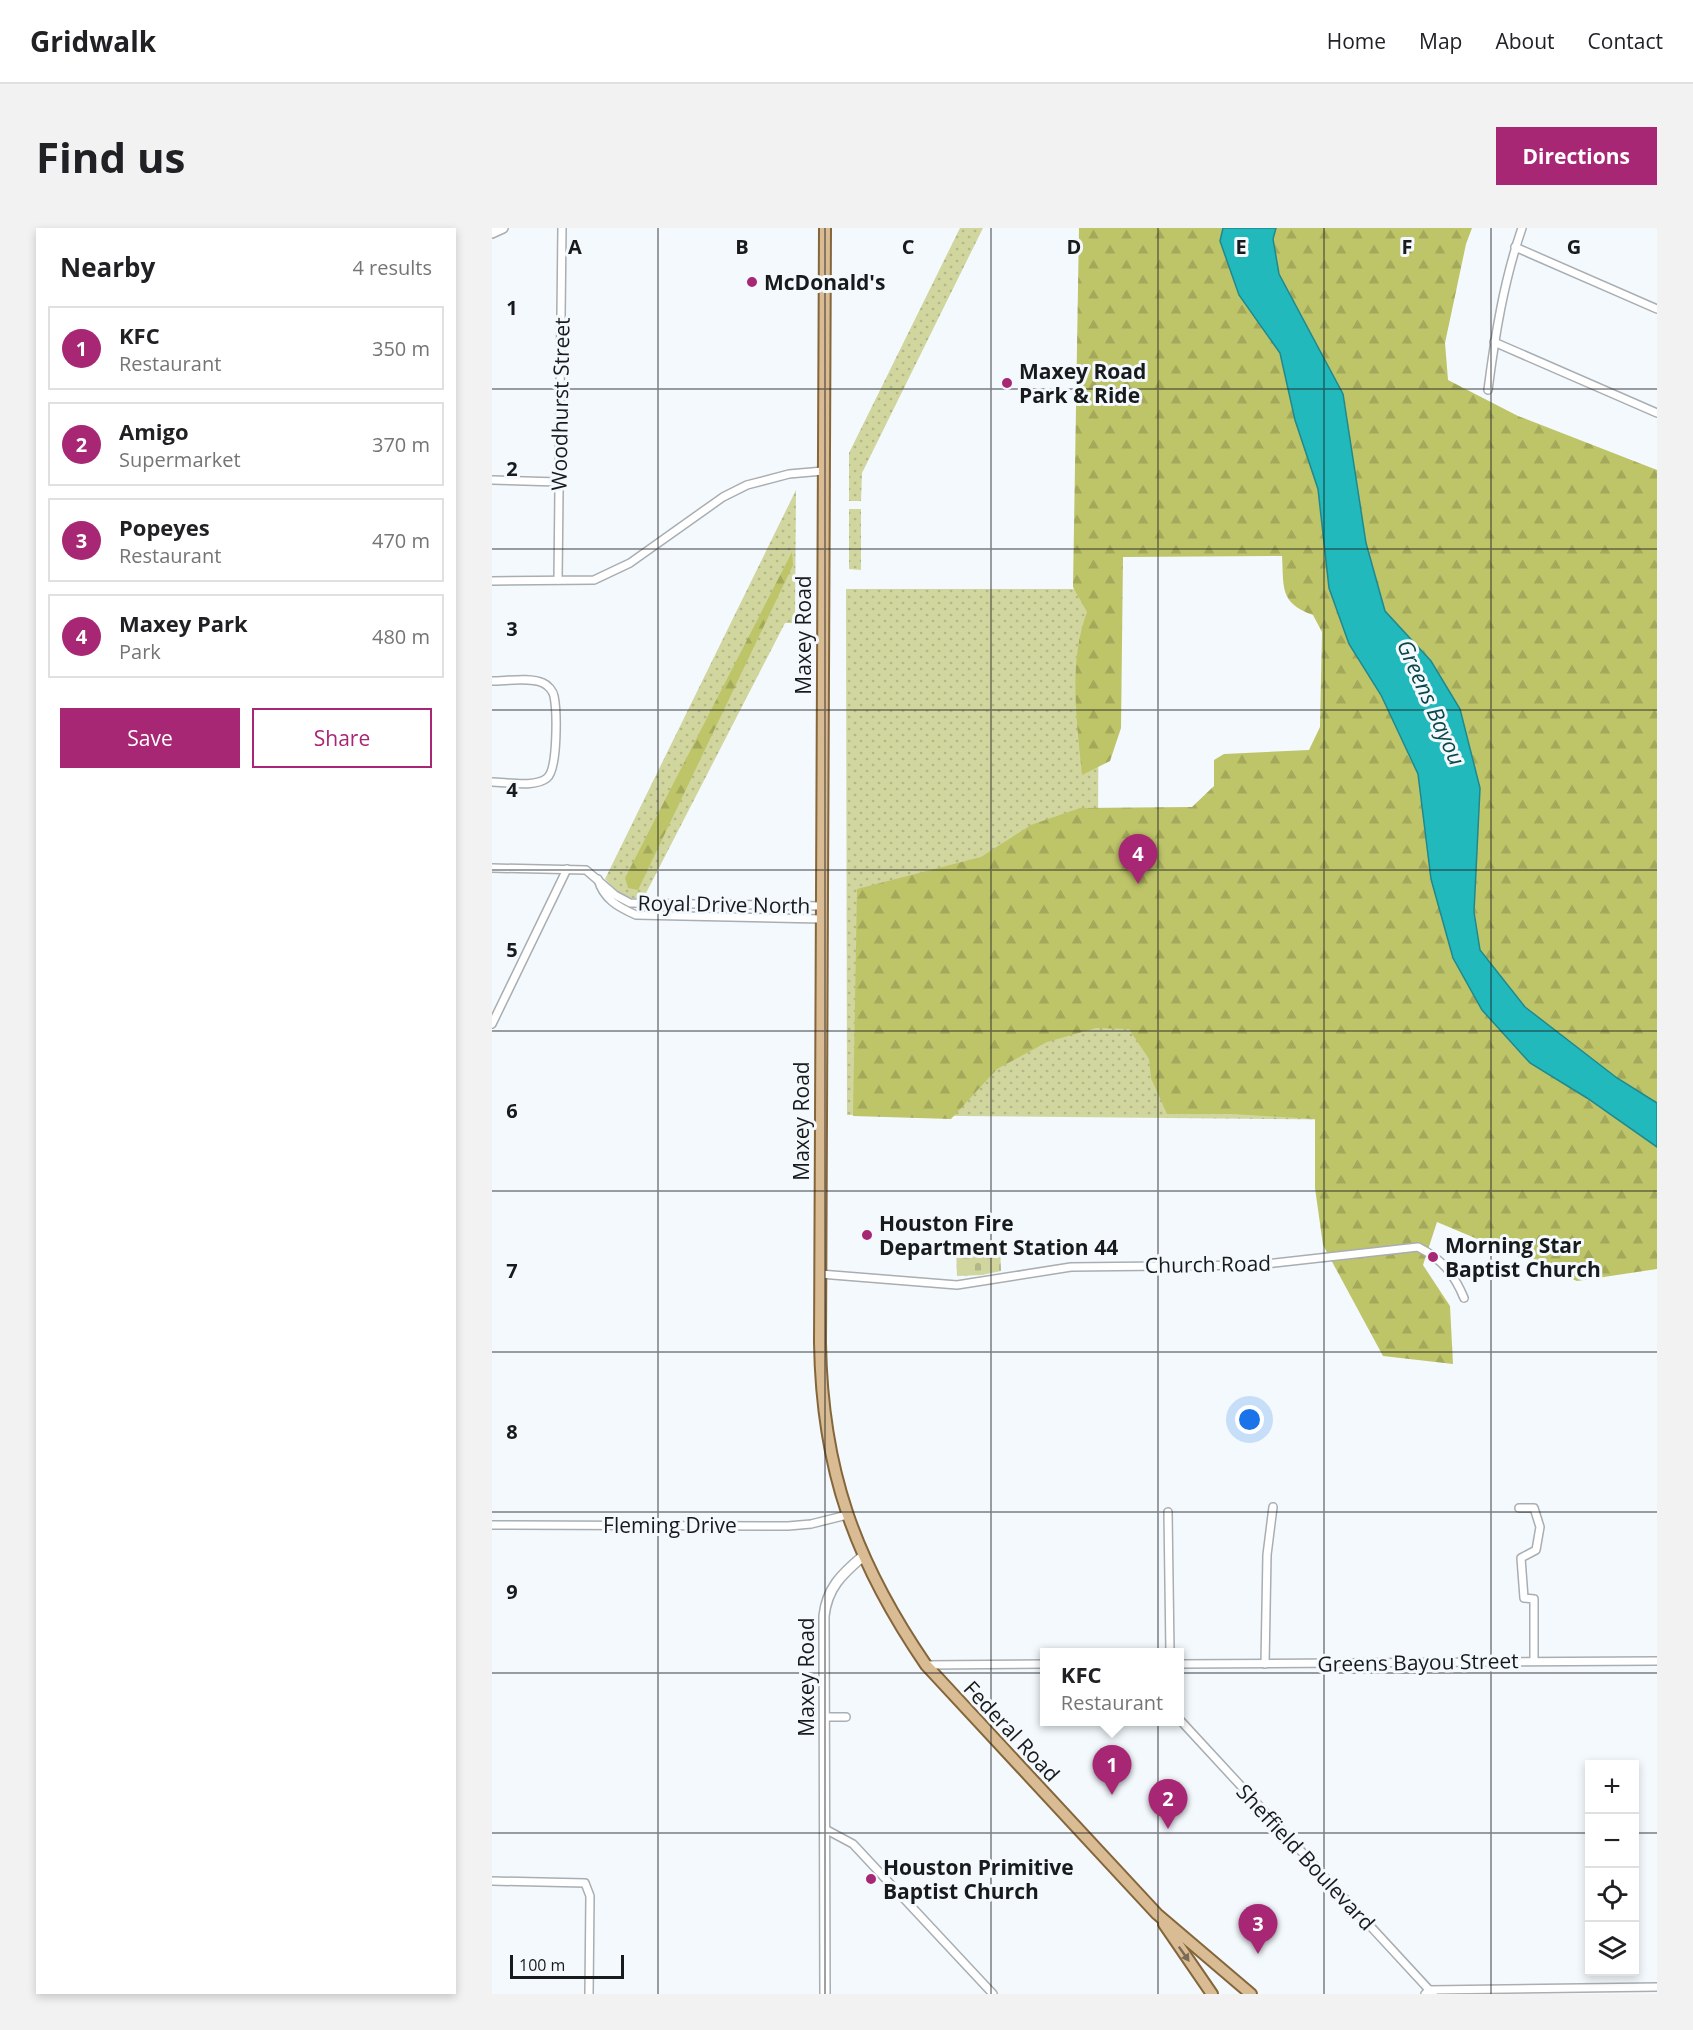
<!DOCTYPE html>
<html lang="en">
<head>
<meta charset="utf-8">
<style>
	:root { --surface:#fff; --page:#f2f2f2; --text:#202124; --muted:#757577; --line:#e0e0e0; --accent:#a82774 }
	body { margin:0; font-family:"Open Sans",sans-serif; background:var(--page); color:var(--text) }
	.controls { position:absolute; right:18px; bottom:18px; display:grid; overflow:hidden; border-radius:0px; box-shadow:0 3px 9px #0003 }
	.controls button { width:54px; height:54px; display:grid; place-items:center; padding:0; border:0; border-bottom:2px solid var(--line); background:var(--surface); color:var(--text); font:30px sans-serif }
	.scale { position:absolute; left:18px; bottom:15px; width:114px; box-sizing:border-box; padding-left:6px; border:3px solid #181a1c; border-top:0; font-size:16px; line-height:21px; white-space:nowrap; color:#181a1c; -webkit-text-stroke:4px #f3f9fd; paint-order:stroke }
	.you { position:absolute; left:758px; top:1192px; width:21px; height:21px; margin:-15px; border:4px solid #fff; border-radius:50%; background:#1a73e8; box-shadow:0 0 0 9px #1a73e833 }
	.badge { display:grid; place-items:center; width:39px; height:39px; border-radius:50%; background:var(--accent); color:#fff; font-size:20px; font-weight:700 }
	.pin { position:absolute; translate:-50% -50px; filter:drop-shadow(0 2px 3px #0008) }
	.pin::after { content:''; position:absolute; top:32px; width:21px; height:18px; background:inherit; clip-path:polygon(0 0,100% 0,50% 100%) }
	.popup { position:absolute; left:548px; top:1420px; width:144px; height:78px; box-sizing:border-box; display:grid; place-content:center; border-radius:0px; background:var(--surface); filter:drop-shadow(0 2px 4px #0005); font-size:20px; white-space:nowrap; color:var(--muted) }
	.popup b { font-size:22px; color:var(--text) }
	.popup::after { content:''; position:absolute; left:50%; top:100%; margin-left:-12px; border:12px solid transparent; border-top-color:var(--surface) }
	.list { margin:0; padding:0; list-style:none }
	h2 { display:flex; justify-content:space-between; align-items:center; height:78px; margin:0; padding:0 24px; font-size:26px }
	h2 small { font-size:20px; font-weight:400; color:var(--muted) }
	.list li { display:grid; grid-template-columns:39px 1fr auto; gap:18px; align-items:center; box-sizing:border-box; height:84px; margin:0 12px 12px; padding:0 12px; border:2px solid var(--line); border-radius:0px }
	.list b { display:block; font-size:22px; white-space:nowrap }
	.list p { margin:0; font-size:20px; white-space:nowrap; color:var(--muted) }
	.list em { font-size:20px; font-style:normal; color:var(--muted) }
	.actions { display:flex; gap:12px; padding:18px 24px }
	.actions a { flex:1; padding:14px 0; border:2px solid var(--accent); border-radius:0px; text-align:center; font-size:21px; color:var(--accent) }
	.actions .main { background:var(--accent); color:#fff }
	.icon { flex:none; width:33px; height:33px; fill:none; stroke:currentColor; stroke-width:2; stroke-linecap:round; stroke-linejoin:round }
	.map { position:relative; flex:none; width:1165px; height:1766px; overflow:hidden; border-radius:0px }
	header { display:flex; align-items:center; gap:36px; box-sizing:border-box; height:84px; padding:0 30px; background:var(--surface); border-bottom:2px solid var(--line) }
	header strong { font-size:28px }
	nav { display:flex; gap:33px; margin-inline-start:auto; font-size:21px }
	.intro { display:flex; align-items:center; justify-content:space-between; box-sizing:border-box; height:144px; padding:0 36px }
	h1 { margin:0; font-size:42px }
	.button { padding:15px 27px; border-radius:0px; background:var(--accent); color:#fff; font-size:21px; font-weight:700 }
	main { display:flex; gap:36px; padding:0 36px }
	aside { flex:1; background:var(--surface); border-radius:0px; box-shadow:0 3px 9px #0003 }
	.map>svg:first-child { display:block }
	.grass { fill:url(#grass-dots) }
	.forest { fill:url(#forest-firs) }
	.cemetery { fill:url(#cemetery-stones) }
	.water { fill:#22b9bd; stroke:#1f898d; stroke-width:1.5 }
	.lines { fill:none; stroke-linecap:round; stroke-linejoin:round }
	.minor-casing { stroke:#a8aeb2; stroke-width:10 }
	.tertiary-casing { stroke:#a8aeb2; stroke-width:12 }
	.primary-casing { stroke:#85663b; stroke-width:14 }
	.minor { stroke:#fff; stroke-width:7 }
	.tertiary { stroke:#fff; stroke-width:9 }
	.primary { stroke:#d9bc94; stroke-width:10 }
	.oneway { fill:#786b58 }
	.grid { fill:none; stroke:#181a1c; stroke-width:1.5; stroke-opacity:0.55 }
	.poi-dot { fill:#a82774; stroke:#f3f9fd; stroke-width:2 }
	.labels { text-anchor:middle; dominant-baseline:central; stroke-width:6; stroke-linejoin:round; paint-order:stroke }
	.poi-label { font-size:21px; font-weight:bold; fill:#181a1c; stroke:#f3f9fd; text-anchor:start }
	.street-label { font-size:21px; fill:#181a1c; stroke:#f3f9fd }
	.water-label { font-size:22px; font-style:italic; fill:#09484a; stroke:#f3f9fd }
	.grid-label { font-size:20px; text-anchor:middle; font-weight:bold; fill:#181a1c; stroke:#f3f9fd; stroke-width:6; stroke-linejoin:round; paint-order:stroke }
</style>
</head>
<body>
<header>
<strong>Gridwalk</strong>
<nav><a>Home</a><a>Map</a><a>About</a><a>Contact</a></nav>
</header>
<div class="intro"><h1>Find us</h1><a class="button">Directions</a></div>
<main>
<aside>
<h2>Nearby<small>4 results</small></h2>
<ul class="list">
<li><span class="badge">1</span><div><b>KFC</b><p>Restaurant</p></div><em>350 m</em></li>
<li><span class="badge">2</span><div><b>Amigo</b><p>Supermarket</p></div><em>370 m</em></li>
<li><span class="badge">3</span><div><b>Popeyes</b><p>Restaurant</p></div><em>470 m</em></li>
<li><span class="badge">4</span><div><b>Maxey Park</b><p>Park</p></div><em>480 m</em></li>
</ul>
<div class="actions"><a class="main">Save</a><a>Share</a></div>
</aside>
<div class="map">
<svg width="1165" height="1766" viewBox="0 0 1165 1766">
	<defs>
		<pattern id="grass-dots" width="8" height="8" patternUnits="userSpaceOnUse" patternTransform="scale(1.5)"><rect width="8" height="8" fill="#d1d69e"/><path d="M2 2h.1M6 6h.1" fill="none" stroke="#b3b788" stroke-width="1.8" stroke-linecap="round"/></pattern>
		<pattern id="forest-firs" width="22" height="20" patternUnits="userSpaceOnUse" patternTransform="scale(1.5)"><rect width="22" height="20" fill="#bec468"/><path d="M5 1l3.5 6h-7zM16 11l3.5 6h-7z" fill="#a3a85a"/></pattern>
		<pattern id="cemetery-stones" width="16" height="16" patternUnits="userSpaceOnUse" patternTransform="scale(1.5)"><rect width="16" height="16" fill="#d1d69e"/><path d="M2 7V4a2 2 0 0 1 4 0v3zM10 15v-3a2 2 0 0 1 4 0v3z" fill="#b3b788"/></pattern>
	</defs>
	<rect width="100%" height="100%" fill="#f3f9fd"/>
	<g class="grass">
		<polygon points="468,0 491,0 370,245 369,273 357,273 357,225"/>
		<path d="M304,262L303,395H293L151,671C133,671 125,664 113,651Z"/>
		<polygon points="357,281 369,281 369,342 357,341"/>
		<polygon points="354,361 607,361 606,615 939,691 1101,894 355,887"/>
	</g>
	<g class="forest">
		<path d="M587,0H731L728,13L747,67L788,125L803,192L826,261L837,360L857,416L889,467L926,546L939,651L961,730L1038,835L1095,870L1165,919V1041L1085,1053L945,994L931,1037L958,1078L961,1136L891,1128L831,1017L823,960V891L741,886H675L659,850L657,831L637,801L604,800L555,814L505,841L459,891L361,888L365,661L489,629L539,597L588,580L700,579L722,558V532L732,526L817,522L828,499L830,404L821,387C787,375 792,359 790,328L631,329L629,500L618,533L590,547C585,494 576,434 595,384L581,359Z"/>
		<polygon points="784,0 980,0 974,16 953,115 956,152 1026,188 1165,242 1165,875 1125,850 1033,779 987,722 982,684 988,560 939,433 893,383 874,315 851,166 787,46 781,11"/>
		<polygon points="300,324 301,337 146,662 136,660 133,650"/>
	</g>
	<polygon class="cemetery" points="508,1015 509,1043 490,1047 465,1048 464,1018"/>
	<polygon class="water" points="731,0 784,0 781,11 787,46 851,166 874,315 893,383 939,433 968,481 988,560 982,684 988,722 1033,779 1125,850 1165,875 1165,919 1095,870 1038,835 990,782 961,730 939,651 926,546 889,467 857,416 837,360 826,261 803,192 788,125 747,67 728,13"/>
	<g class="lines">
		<g class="minor-casing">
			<g id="minor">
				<polyline points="1023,19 1165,81"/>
				<polyline points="1002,114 1165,185"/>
				<path d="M996,162C1003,107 1012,52 1030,0"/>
				<polyline points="0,252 66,254"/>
				<polyline points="66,352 70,0"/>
				<polyline points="0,353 102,352 138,335 231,269 255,257 297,246 331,243"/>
				<path d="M0,453C14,453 39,449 51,455C56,457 61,463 62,468C65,483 66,541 55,550C43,560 14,554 0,554"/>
				<polyline points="0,640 94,642 123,667 138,675 329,678"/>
				<path d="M106,651C111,671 126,679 144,687L329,691"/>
				<polyline points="0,796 75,641"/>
				<path d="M328,1046L465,1057L579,1039L764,1037L926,1019C950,1031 962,1046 972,1070"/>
				<polyline points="1027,1280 1042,1280 1048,1299 1044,1322 1029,1330 1032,1370 1042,1371 1042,1433"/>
				<polyline points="676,1284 678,1424"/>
				<polyline points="0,1297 296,1298 319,1296 355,1287"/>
				<polyline points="688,1436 1165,1433"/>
				<polyline points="773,1436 775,1327 781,1279"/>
				<polyline points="434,1437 552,1436"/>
				<polyline points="333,1489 354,1489"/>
				<polyline points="688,1492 941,1766"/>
				<polyline points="333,1601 361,1616 501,1766"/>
				<polyline points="0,1653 93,1655 98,1668 97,1766"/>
				<polyline points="933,1766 937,1762 1165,1759"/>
			</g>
		</g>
		<g class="tertiary-casing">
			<g id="tertiary">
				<polyline points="0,5 11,0"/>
				<path d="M333,1766L332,1388C335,1360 350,1346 370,1329"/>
			</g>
		</g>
		<g class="primary-casing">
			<g id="primary">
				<path d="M333,0L328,1115C330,1242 363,1333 434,1437L665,1686L759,1766"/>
				<polyline points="672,1696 720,1766"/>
			</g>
		</g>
		<use href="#minor" class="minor"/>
		<use href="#tertiary" class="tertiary"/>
		<use href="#primary" class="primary"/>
	</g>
	<defs><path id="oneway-solid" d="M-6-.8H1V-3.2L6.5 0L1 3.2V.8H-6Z" transform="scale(1.5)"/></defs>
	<use class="oneway" href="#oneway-solid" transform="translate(692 1726) rotate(55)"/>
	<path class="grid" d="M166,0V1766M333,0V1766M499,0V1766M666,0V1766M832,0V1766M999,0V1766M0,161H1165M0,321H1165M0,482H1165M0,642H1165M0,803H1165M0,963H1165M0,1124H1165M0,1284H1165M0,1445H1165M0,1605H1098M1142,1605H1165"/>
	<g class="poi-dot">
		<circle cx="260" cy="54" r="6"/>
		<circle cx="515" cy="155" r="6"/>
		<circle cx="375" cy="1007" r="6"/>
		<circle cx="941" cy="1029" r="6"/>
		<circle cx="379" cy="1651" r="6"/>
	</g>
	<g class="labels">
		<g class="poi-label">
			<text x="272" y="54">McDonald's</text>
			<text x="527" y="143">Maxey Road<tspan x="527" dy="24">Park &amp; Ride</tspan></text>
			<text x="387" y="995">Houston Fire<tspan x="387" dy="24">Department Station 44</tspan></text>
			<text x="953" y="1017">Morning Star<tspan x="953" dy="24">Baptist Church</tspan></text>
			<text x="391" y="1639">Houston Primitive<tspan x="391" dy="24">Baptist Church</tspan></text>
		</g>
		<g class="street-label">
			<text transform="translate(68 176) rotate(-89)">Woodhurst Street</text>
			<text transform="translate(311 407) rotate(-90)">Maxey Road</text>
			<text transform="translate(232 676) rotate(1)">Royal Drive North</text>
			<text transform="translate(309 893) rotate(-90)">Maxey Road</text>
			<text transform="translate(716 1036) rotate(-1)">Church Road</text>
			<text x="178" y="1297">Fleming Drive</text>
			<text transform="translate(926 1434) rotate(-1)">Greens Bayou Street</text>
			<text transform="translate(314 1449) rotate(-90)">Maxey Road</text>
			<text transform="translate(520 1503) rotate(47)">Federal Road</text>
			<text transform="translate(814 1629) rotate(47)">Sheffield Boulevard</text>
		</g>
		<g class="water-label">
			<text transform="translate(940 474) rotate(66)">Greens Bayou</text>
		</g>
	</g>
	<g class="grid-label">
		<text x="83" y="26">A</text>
		<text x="250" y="26">B</text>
		<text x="416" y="26">C</text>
		<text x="582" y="26">D</text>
		<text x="749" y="26">E</text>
		<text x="915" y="26">F</text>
		<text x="1082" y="26">G</text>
		<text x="20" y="87">1</text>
		<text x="20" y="248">2</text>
		<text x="20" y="408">3</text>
		<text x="20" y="569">4</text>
		<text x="20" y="729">5</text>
		<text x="20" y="890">6</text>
		<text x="20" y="1050">7</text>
		<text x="20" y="1211">8</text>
		<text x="20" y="1371">9</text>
	</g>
</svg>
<div class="controls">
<button>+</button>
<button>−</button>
<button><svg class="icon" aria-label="locate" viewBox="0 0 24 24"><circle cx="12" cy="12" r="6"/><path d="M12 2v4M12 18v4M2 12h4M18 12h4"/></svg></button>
<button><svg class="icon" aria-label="layers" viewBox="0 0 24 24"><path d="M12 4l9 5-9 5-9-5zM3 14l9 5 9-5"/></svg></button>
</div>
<div class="scale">100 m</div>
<div class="you"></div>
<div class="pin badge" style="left:620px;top:1567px">1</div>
<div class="popup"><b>KFC</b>Restaurant</div>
<div class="pin badge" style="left:676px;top:1601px">2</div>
<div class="pin badge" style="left:766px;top:1726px">3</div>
<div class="pin badge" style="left:646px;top:656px">4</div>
</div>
</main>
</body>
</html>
